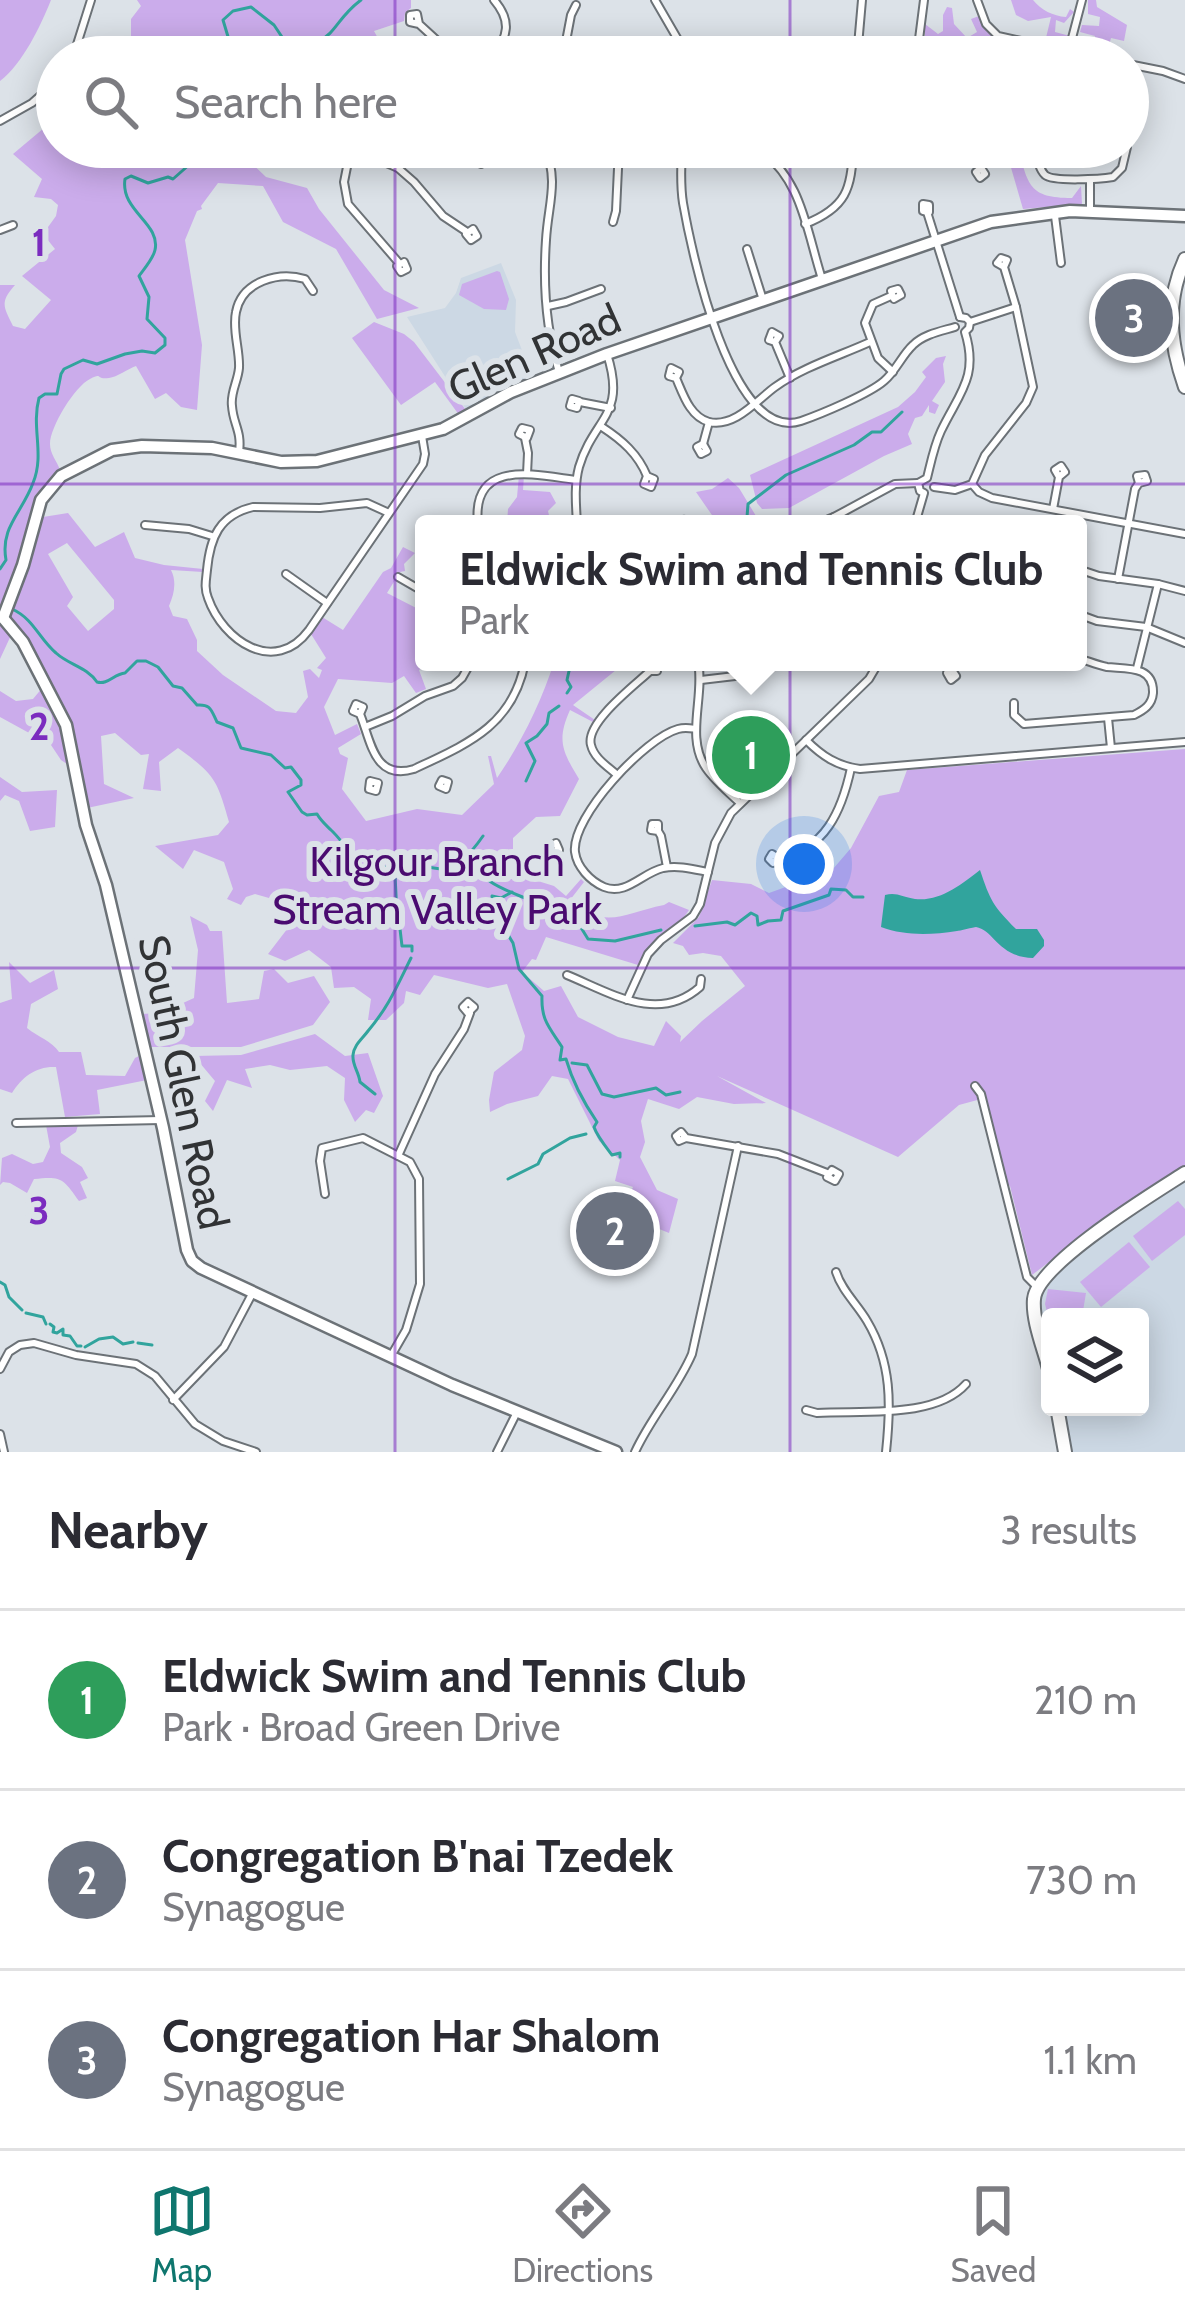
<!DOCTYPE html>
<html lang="en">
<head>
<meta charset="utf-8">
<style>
	:root { --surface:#fff; --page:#f2f2f3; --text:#2b2b33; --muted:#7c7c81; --line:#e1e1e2; --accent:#0f766e }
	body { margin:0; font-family:Cabin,sans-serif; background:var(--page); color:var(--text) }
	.controls { position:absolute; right:36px; bottom:36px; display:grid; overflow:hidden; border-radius:12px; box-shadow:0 6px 30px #0003 }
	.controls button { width:108px; height:108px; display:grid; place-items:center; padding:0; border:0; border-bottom:3px solid var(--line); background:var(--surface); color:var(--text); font:60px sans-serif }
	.you { position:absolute; left:804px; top:864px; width:42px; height:42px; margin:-30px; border:9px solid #fff; border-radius:50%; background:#1a73e8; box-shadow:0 0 0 18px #1a73e833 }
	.badge { display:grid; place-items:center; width:78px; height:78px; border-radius:50%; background:var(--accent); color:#fff; font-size:39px; font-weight:700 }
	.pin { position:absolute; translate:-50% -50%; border:6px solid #fff; box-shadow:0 3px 12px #0006 }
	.popup { position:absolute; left:415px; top:515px; width:672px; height:156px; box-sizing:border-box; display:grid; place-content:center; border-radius:12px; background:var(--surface); filter:drop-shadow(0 3px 9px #0005); font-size:39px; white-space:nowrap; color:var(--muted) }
	.popup b { font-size:45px; color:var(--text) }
	.popup::after { content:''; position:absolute; left:50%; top:100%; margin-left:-24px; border:24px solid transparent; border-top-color:var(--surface) }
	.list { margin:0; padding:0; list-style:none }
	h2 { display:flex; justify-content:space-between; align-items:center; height:156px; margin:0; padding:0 48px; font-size:51px }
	h2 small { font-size:39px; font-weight:400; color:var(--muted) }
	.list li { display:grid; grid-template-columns:78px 1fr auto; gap:36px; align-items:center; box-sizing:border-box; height:180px; padding:0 48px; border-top:3px solid var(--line) }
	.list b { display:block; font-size:45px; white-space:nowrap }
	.list p { margin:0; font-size:39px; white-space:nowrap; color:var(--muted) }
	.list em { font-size:39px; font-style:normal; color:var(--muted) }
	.icon { flex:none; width:66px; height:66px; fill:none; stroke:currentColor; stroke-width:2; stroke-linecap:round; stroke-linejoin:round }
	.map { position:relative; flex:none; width:1185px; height:1452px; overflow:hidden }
	.search { position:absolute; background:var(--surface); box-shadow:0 6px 30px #0003; left:36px; right:36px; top:36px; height:132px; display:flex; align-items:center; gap:30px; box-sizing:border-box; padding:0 42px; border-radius:66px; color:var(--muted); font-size:45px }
	.sheet { height:696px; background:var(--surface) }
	nav { display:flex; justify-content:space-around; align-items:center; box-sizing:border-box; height:168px; border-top:3px solid var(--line); background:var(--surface); font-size:33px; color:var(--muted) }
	nav a { display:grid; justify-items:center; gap:6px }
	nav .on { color:var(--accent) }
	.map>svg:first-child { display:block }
	.built { fill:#ccd8e4 }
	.green { fill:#cbaceb; fill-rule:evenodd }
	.water { fill:#31a49d }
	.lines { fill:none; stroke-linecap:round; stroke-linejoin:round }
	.stream { stroke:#31a49d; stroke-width:3 }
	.minor-casing { stroke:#6c7277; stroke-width:10 }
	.secondary-casing { stroke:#6c7277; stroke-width:15 }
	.primary-casing { stroke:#6c7277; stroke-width:16 }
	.minor { stroke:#fff; stroke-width:6 }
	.secondary { stroke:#fff; stroke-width:10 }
	.primary { stroke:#fff; stroke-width:12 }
	.grid { fill:none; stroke:#7b2cbf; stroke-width:3; stroke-opacity:0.55 }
	.labels { text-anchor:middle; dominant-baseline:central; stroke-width:12; stroke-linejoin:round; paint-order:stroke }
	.street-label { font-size:42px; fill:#313335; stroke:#dce2e8 }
	.park-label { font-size:42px; fill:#4a0b70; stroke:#dce2e8 }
	.grid-label { font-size:39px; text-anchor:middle; font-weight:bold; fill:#7b2cbf; stroke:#dce2e8; stroke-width:12; stroke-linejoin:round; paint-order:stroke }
</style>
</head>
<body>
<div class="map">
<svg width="1185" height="1452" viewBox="0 0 1185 1452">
	<rect width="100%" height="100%" fill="#dce2e8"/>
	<g class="built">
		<polygon points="501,263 516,300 515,332 533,379 469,414 407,317 445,308 456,293 461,278"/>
		<polygon points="1185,1173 1185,1452 1065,1452 1057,1407 1140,1407 1140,1317 1050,1317 1050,1373 1034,1306 1043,1278"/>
	</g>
	<g class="green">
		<path d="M0,0H51C40,27 23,63 0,81Z"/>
		<polygon points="137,0 411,0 411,8 405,13 404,21 374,31 380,42 352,41 318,57 110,57 113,52 112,42 131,38 131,19 141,6"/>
		<path d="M1011,0H1033C1041,10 1053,16 1066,17L1070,9L1074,12L1064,23L1056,20L1055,32L1070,36L1058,45L1045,42L1051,17L1028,21L1016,15Z"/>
		<polygon points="1088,0 1096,0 1097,7 1127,25 1124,41 1111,38 1107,53 1082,48 1082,44 1096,44 1095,36 1080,32 1082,25 1099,26 1100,17 1088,14"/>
		<polygon points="947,7 952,8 954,24 967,38 977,32 971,19 979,16 985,28 1003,41 1002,46 993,45 978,36 971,47 976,53 991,57 964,57 965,52 953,40 933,45 925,38 925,24 938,34 943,31 943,15"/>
		<path d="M44,128L57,130V147H235L266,177L307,188L319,209L384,290L419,308L377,319L336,249L283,222L263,186L218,183L201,206L202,209L197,211L185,240L202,345L197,410L181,407L166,393L155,399L136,366C128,369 117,377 109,378C95,380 103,372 90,379C75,386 50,427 50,444C50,454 57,461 60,470L54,477L3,618L13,631L0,659V285H15C0,302 3,306 13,326L25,329L51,300L22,276L55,249L43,234L56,216L58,205L51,199L34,197L42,179L13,154Z"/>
		<path d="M1005,147H1018C1028,185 1029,198 1072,198L1081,186L1082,204L1023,209Z"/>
		<polygon points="497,271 500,272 509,299 506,310 484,309 459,295 462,284"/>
		<polygon points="374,322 404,334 414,342 469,414 462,419 435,382 401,405 352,338"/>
		<polygon points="946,356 943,364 945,382 932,401 939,405 935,414 929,412 929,405 922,416 915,418 908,434 912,444 884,456 789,508 762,509 757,503 750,475 898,407 915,392 926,377 922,372 936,358"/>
		<polygon points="519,475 524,476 523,490 550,492 556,503 548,511 551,524 507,524 508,509 517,497"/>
		<polygon points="728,478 739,488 756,516 749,523 733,523 727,516 724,518 727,524 713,524 714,518 696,492 712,489"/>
		<path d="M68,513L95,547L124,532L135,558L164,565L203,569V572L171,570C177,582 174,594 169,606L173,616L187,619L197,640V651L223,675L276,711L296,713L308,697L303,671L310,669L319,678L322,670L317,668L326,658L311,634L322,617L343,630L383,572L391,568L403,547L415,553L404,564L405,571L400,572L387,593L424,612C424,636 415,641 425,666L419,670L426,689L416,693L404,676L392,683L338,679L324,707L335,735L357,724L361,734L338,748L340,754L348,758L342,789L366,821L417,809L462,815L494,784L488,756H491L497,778C521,743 541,703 554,662H621L616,670L573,705L595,720L593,722L570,710C556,741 563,752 579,779L560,816L536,817L513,838V863L525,877L554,886L566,896L581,879L584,882L570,900C606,931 623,913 664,905L669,902L689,910C676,930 651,942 638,965L546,937L536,960L532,959L522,972L544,991L561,986L578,1017L618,1037L654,1046L666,1021L681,1036L680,1042L702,1021L745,986L721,956L703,953L689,955L683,946L673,943L699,917L712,880L751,884L769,893L794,884L786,862L796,883L833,869L851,848L879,796L899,792L907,770L1185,749V1168L1124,1205L1032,1275L1010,1186L1000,1178L981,1099L959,1105L898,1157L717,1076L766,1103L734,1104L697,1097L679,1109L648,1099L641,1121L645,1142L640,1157L657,1190L678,1199L669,1233L647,1224L628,1197L633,1187L615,1181L620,1160L599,1141L568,1079L552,1076L538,1096L507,1104L490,1112L489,1100L494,1072L522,1050L525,1036L507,984L488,988L434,975L420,995L406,991L404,1003L386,1020H368L371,999L354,987L334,988L331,967L309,950L285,961L268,954L291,924L283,902L255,894L246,897L241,905L227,899L233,889L224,862L194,850L183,869L155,846L218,835L229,822C217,779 214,774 178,748L159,762L161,791L143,789L149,754L141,755L115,733L101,736L104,784L134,798L87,808L71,724L10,616L43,517ZM67,543L114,600V609L88,631L67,606L73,597L48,554Z"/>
		<polygon points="43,687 62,722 70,766 61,760 41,730 31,734 0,717 0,691 16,701 33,699"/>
		<polygon points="0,777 22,792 57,790 55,827 30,831 19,801 5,795 0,801"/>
		<polygon points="190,916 207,925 210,931 222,931 227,1003 259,999 264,971 274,969 288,983 314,976 330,1002 313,1025 241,1047 150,1047 141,1014 161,1013 194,998 198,950"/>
		<path d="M9,962L30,983L54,970L58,989L31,1004L27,1028C38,1037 52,1041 59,1052H81L86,1075L125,1076L135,1058L139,1056L147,1080L97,1090L100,1114L65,1117L56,1067C36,1066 22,1077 12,1093L0,1089V1003L12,999Z"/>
		<polygon points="315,1034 345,1056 368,1053 383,1096 374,1113 366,1110 355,1122 344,1100 345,1078 327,1066 290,1070 270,1065 245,1069 252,1088 227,1080 213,1111 205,1101 215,1081 194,1056 241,1055"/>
		<path d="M46,1125H78L76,1132L60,1143L61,1153L82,1167L88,1178L80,1182L87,1198L79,1201C63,1178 61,1176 34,1179L27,1193L10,1183L3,1182L0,1185L2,1158L12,1154L33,1164L43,1162L50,1147Z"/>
		<polygon points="1178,1201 1185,1209 1185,1235 1152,1261 1133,1236"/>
		<polygon points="1129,1242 1150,1267 1101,1307 1080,1282"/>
		<polygon points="1048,1289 1086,1293 1082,1317 1050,1317 1050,1323 1045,1304"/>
	</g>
	<path class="water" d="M980,870C990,900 993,906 1016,929H1037L1044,940V946L1033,958C998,957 994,930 976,927C974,927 959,931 957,931C931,935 905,936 881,927L885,895C897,892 902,897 915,899C940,902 962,884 980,870Z"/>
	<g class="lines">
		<g class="stream">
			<path d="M226,57L229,40L223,20L233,11L251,7L274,25L284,40C337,51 327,25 361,0"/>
			<polyline points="716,524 720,519 742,521 747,517 748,504 786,475 854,445 872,432 881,432 902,412"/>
			<path d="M0,569L6,560C0,527 22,513 33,483C45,454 31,428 39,398L45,394H57L61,374L64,369L83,360L97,364L125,354L142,351L155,353L165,345V338L147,319L149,297L139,276C144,269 153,259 155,250C161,223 120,211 125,179L131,176L148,183L168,177L173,179L190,164L194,147"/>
			<path d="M12,609C34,619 39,639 56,653C69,665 87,667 97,682C108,685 114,674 125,673L137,661H146L158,667L173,686L182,688L197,705C211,704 211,710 217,722L233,728L241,748L271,755L285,768L291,767L301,780V785L288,792L302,812L307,815L317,814C321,821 326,825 331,830C347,845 346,856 373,857C400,882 395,868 426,867C432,867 439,870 446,869C461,865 474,849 483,836"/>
			<polyline points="567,693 571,687 567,680 571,662"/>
			<polyline points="526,781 535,761 526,743 537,736 547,724 549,713 559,706"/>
			<path d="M467,857L473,858C478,884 513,892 534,902V908L543,913H558L572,924L580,926L588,939L615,941L661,930"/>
			<polyline points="395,875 397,915 402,925 400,929 402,946 412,946 412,951"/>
			<path d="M512,892L501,898L492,896L493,910L513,943L519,969L542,996C541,1021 550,1028 562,1047L560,1060L566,1059C572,1080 584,1103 597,1122L594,1127C597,1136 606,1147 612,1155L620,1153V1157"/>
			<polyline points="695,926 727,922 735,925 751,913 757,916 758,925 768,921 781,920 783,911 829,895 831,889 846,890 853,897 863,897"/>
			<polyline points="572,1063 587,1065 602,1094 614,1097 656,1088 666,1095 680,1092"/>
			<path d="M375,1094L360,1082C359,1072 352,1065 353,1055C354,1045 362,1039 368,1031C389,1006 397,986 411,958"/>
			<polyline points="508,1179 538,1164 543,1154 570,1138 586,1134"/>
			<polyline points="0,1282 5,1285 9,1297 22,1310"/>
			<polyline points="26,1313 43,1317 46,1324"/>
			<polyline points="50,1324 54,1327 53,1332 57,1333 63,1329 63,1335 70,1336 77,1346 81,1346"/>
			<polyline points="138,1343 152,1345"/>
			<polyline points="85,1347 99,1339 113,1337 123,1344 133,1342"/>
		</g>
		<g class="minor-casing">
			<g id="minor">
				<polyline points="655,0 688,57"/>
				<polyline points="977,0 986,24 998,36 1095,57"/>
				<polyline points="419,24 410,22 410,15 417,14 419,24 455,57"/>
				<polyline points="638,52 640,57"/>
				<path d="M685,52C714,37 735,43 763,57"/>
				<polyline points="73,57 91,0"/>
				<path d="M493,57C508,36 512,21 494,0"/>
				<polyline points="563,57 571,15 576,5"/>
				<polyline points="857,57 862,0"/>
				<polyline points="920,57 918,47 924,0"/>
				<polyline points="1067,57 1082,0"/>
				<polyline points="1128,64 1163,71 1185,79"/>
				<polyline points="0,121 32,103 57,81"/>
				<polyline points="1128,130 1128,140"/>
				<polyline points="326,147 377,159 398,168 414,182 443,216 467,232"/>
				<polyline points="351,147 344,182 348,204 399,263"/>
				<polyline points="466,147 481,164"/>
				<path d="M545,147C559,183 548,204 546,240C543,284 546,330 559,372"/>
				<polyline points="618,147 653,154 678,147"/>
				<path d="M682,147C681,165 680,184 683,203C691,249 731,444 801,421C821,414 869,394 884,381C896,371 902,355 913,345C924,334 942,331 955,327"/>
				<path d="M756,147C802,177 806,229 822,279"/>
				<polyline points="979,147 981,167"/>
				<path d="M1035,147C1037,156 1038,168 1045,175C1053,182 1101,179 1113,177L1122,168L1127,147"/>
				<polyline points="549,158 584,147"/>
				<polyline points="398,168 412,147"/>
				<polygon points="981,168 985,174 980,178 976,172"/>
				<polygon points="923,204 929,205 929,212 923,211"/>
				<polyline points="1090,211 1090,179"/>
				<polyline points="927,212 960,317"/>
				<polyline points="1055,216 1061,263"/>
				<polyline points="613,222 616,211 619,147"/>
				<path d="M805,224C846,208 852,189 853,147"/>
				<polygon points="473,229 477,236 471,240 466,234"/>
				<polyline points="0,230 13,225"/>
				<polyline points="747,249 763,300"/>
				<polygon points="404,262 407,269 401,272 397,266"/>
				<polygon points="898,289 901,295 894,299 891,291"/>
				<polyline points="891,296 873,304 865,323 878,358 893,372"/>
				<polyline points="548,306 566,302 601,289"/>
				<polyline points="970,322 1016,307"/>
				<polyline points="775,342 779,336 772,332 769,340 775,342 790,378"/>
				<path d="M676,378L679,372L671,368L669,376L676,378C683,394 690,417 709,422C735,428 757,400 775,387C803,367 839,356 870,342"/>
				<polygon points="572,399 579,401 577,408 570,406"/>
				<polyline points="580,402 611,408"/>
				<path d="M602,427C622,440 638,454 647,476L644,484L651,487L654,479L647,476"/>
				<polygon points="522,428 530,430 527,438 519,434"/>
				<polyline points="525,438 528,453 527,474"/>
				<polygon points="703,444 707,451 701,454 697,447"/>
				<polyline points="703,444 709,422"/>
				<path d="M239,452C242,431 233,424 232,406C230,393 238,381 239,368C240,350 232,330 236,312C242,281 279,271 305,279L313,291"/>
				<polyline points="972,484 979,492 992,498 1185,534"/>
				<polyline points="934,487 955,490 972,484 985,455 1026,403 1033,387 1016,307 1004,267 997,263 1001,258 1007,260 1004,267"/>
				<polyline points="1053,509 1059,477 1065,472 1061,466 1055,470 1059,477"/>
				<path d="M389,513L367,503L320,508L253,507C219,515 210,538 207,570C206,580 204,588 208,598C223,641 275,676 309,630L423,464L425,454L422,436"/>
				<polyline points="834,517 895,484 918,483"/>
				<polyline points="577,523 606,524"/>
				<path d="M478,524C471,458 536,475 576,480"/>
				<path d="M577,524C576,505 574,486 579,467C594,417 627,416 607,354"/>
				<polyline points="679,524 684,520 689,524"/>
				<polyline points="829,524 829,519 834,517 838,519 839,524"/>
				<path d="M915,524L924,493L920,491L918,483L927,478C931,462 934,446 941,431C959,393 979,377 965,332L969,328L970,322L966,318L960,317"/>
				<polyline points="145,525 189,529 212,536"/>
				<polyline points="1078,569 1099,576 1158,584 1185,591"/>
				<polyline points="286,574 327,603"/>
				<polyline points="398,577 424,592"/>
				<polyline points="1118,579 1135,489 1139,483 1147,481 1145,475 1137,476 1139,483"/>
				<polyline points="1078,614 1097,621 1146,627 1185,643"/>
				<path d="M698,662C705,696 685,737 706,768C715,781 728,792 740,803"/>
				<polyline points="1137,668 1158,584"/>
				<polygon points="952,670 956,676 951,680 947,673"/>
				<polyline points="701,680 752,674 771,662"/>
				<path d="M1014,703V715L1024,724L1134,715C1144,710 1152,705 1153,693C1154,665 1126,669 1107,667C1097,665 1088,661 1078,658"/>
				<path d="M360,714L363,707L356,704L353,711L360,714C371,741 374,781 414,769C467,744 513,726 525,662"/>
				<polyline points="1108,718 1111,748"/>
				<polyline points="365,727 392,716 425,696 453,686 462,678 471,662"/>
				<path d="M696,729C689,728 685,727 678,729C645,738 571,817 575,852C577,867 590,881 604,887C626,896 642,873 663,868C678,865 693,869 708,872"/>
				<path d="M806,740C822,756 837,766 860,769L1185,742"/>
				<path d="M616,774C607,766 594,758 591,745C585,723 634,686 650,671V664H657V671H650"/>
				<polygon points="442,780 448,782 446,789 439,786"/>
				<polygon points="370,781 378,783 376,791 369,789"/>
				<polyline points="658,831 658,824 652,824 651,830 658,831 661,836 667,867"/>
				<polygon points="556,843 559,850 553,852 550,846"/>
				<path d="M778,858L773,863L769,859L772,854L778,858C825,851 842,810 851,768"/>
				<path d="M567,975C611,993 658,1024 700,987L701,979"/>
				<polyline points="627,1000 648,954 661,940 693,916 700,904 715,843 731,813 869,679 879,662"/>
				<polygon points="468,1002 474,1007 468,1013 463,1007"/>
				<polyline points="975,1086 981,1094 1027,1277 1037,1287"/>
				<polyline points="16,1123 161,1120"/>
				<polyline points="686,1138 679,1141 676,1136 681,1132 686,1138 778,1154 827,1173"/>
				<polyline points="398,1156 435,1074 464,1029 470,1013"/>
				<polygon points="832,1170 839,1174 835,1181 827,1177"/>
				<polyline points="325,1194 320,1161 322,1148 363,1138 410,1162 419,1179 420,1284 406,1330 391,1356"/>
				<path d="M836,1272C842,1291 857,1304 867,1321C892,1363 891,1405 886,1452"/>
				<polyline points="0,1369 9,1352 20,1345 34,1343 76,1355 136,1364 155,1376 195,1424 223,1441 256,1452"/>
				<polyline points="173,1400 224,1347 252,1294"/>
				<path d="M806,1410L817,1413C862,1410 935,1419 966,1384"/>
				<polyline points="0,1434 4,1452"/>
				<polyline points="497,1452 517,1412"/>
				<path d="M635,1452C651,1417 677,1389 692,1354L738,1146"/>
			</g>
		</g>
		<g class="secondary-casing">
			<g id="secondary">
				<polyline points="3,618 23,565 41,500 61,476 112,450 142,446 212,448 281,462 317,461 443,429 511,392 607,354 991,222 1070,211 1185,216"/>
				<polyline points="3,618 23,642 66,725 86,825 106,885 163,1128 187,1250 192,1261 201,1268 452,1385 616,1452"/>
			</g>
		</g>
		<g class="primary-casing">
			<g id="primary">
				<path d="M1185,259C1165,302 1170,344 1185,387"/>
				<path d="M1050,1373C1045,1351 1032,1322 1034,1299C1037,1264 1154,1193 1185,1173"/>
				<polyline points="1057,1407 1065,1452"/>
			</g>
		</g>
		<use href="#minor" class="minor"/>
		<use href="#secondary" class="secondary"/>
		<use href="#primary" class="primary"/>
	</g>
	<path class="grid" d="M395,0V57M790,0V57M395,147V1452M790,147V1452M0,484H1185M0,968H1185"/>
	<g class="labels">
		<g class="street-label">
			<text transform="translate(534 353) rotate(-24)">Glen Road</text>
			<text transform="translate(184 1082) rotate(78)">South Glen Road</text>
		</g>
		<g class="park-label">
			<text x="437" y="861">Kilgour Branch<tspan x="437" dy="48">Stream Valley Park</tspan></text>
		</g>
	</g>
	<g class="grid-label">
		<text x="39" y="256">1</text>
		<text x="39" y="740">2</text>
		<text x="39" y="1224">3</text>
	</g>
</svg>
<div class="controls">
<button><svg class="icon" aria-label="layers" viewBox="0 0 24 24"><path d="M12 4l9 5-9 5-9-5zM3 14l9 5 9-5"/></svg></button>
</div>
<div class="you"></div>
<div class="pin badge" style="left:751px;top:755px;background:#2e9e5b">1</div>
<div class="popup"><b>Eldwick Swim and Tennis Club</b>Park</div>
<div class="pin badge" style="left:615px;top:1231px;background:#6b7280">2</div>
<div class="pin badge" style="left:1134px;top:318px;background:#6b7280">3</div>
<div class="search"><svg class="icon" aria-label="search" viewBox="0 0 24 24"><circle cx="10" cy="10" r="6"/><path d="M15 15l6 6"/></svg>Search here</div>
</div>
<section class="sheet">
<h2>Nearby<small>3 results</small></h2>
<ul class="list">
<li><span class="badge" style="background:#2e9e5b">1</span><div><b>Eldwick Swim and Tennis Club</b><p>Park · Broad Green Drive</p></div><em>210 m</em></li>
<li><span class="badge" style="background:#6b7280">2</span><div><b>Congregation B'nai Tzedek</b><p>Synagogue</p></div><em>730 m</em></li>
<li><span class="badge" style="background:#6b7280">3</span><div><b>Congregation Har Shalom</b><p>Synagogue</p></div><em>1.1 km</em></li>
</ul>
</section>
<nav>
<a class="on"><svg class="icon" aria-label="map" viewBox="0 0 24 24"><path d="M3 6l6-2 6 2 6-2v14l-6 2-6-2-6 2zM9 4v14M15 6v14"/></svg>Map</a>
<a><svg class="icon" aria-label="directions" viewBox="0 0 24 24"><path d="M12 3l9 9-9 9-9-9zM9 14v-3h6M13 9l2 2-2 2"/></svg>Directions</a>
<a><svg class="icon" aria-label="saved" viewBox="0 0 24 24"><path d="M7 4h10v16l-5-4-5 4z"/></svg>Saved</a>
</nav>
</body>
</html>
